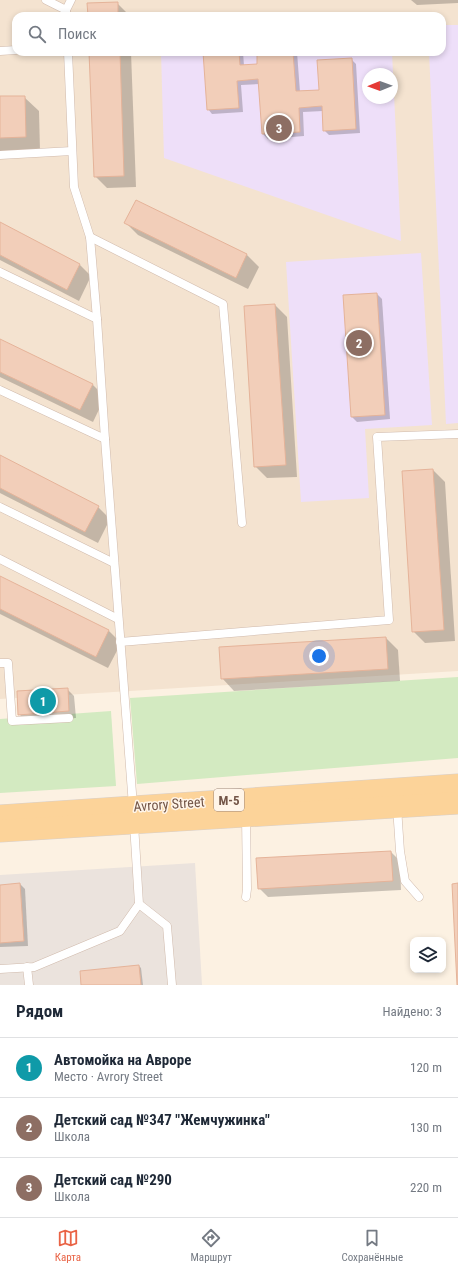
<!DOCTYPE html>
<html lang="ru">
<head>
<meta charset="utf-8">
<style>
	:root { --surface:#fff; --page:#f6f6f7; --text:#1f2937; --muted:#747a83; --line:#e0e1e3; --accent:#e96345 }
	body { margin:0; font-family:"Roboto Condensed",sans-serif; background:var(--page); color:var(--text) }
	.controls { position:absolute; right:12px; bottom:12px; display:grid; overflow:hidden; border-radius:8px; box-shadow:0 2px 6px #0003 }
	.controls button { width:36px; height:36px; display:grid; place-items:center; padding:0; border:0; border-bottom:1px solid var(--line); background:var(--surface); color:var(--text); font:20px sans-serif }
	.compass { position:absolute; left:362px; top:68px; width:36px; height:36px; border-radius:50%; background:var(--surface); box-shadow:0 2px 6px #0003; rotate:269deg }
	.you { position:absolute; left:319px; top:656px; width:14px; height:14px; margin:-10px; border:3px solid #fff; border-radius:50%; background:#1a73e8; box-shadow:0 0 0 6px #1a73e833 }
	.badge { display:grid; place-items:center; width:26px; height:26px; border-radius:50%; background:var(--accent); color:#fff; font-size:13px; font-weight:700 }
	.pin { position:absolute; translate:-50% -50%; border:2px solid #fff; box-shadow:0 1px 4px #0006 }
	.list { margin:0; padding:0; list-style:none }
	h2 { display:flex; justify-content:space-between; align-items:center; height:52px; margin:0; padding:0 16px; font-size:17px }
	h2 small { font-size:13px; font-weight:400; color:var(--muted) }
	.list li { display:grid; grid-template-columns:26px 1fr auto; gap:12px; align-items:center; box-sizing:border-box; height:60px; padding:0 16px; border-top:1px solid var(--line) }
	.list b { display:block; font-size:15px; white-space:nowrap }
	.list p { margin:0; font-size:13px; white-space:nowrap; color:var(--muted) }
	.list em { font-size:13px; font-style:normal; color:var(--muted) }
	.icon { flex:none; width:22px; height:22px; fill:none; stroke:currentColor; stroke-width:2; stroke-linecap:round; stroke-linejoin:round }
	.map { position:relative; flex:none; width:458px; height:985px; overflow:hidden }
	.search { position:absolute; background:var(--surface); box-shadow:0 2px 6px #0003; left:12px; right:12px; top:12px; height:44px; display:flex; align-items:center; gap:10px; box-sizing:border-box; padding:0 14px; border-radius:12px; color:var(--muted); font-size:15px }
	.sheet { height:232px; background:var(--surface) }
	nav { display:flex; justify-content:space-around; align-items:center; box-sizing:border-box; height:56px; border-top:1px solid var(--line); background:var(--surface); font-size:11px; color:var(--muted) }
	nav a { display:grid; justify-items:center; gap:2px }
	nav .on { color:var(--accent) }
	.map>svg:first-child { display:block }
	.residential { fill:#f4e3d0; fill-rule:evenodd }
	.industrial { fill:#ebe3dd }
	.education { fill:#eedff9; fill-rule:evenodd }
	.green { fill:#d3eac1 }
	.shadow { fill:#0003 }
	.building { fill:#f2ceb9; stroke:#e5b399 }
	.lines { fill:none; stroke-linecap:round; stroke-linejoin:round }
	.lane-casing { stroke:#d0baac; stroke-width:9 }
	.primary-casing { stroke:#d8d0cc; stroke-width:23 }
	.lane { stroke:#fff; stroke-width:8 }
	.primary { stroke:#fcd399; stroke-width:22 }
	.labels { text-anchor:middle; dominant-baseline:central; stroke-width:3; stroke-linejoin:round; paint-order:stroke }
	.shield { fill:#fff5e9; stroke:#9e8678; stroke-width:1 }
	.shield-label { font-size:13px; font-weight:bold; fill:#745648 }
	.street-label { font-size:14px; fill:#745648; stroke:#fff5e9 }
</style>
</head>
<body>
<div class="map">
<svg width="458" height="985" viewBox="0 0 458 985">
	<rect width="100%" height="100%" fill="#fcf1e2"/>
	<path class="residential" d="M0,0H458V671L0,699ZM16,16H442V52H16ZM368,74H392V98H368Z"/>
	<polygon class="industrial" points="195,863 202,985 0,985 0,875"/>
	<g class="education">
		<polygon points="442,25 458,25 458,423 446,424 429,52 442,52"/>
		<path d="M161,52H392L401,241L164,158ZM368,74H392V98H368Z"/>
		<polygon points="421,253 432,425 365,429 369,498 301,502 286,262"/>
	</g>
	<g class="green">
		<polygon points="458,677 458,758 137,784 130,698"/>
		<polygon points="111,711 116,786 0,793 0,719"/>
	</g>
	<g class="shadow">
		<polygon points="411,0 458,0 458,3 417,5"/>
		<polygon points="117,3 130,16 89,16"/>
		<polygon points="90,52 131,52 136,187 107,188 95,176"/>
		<polygon points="204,52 243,52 244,66 258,65 258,52 297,52 300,92 320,91 351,59 356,64 360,133 329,135 324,130 323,111 303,112 304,136 268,139 263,134 260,84 241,85 243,112 212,114 208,109"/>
		<polygon points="0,97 24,97 39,111 40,151 0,153"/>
		<polygon points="136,201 247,255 259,267 248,289 138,235 126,223"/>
		<polygon points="0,223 79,264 91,276 79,301 0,260"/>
		<polygon points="377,294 382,299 390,419 357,422 352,417 344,296"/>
		<polygon points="275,305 287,317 297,477 267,478 255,466"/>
		<polygon points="0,340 93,385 105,397 93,422 0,377"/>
		<polygon points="0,456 98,507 110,519 98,543 0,493"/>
		<polygon points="433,470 445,482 455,641 425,643 413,631"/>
		<polygon points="0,577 109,631 121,643 108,668 0,614"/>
		<polygon points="386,638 398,650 400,681 234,691 222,678"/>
		<polygon points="67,689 74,696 76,718 26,721 19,714"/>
		<polygon points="391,852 400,861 401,890 268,897 259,888"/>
		<polygon points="20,884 25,889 28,946 0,947 0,886"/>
		<polygon points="139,966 141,968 143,985 82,985"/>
	</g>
	<g class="building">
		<polygon points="118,2 118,16 88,16 87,3"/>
		<polygon points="89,52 120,52 124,176 94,177"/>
		<polygon points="203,52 239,52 240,65 257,64 257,52 293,52 296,91 319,90 317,60 352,58 356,129 323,131 322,106 299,108 300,132 262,134 258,79 237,81 239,108 207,110"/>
		<polygon points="0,96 25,96 26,137 0,138"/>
		<polygon points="136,200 247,254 236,278 124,223"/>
		<polygon points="0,222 80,264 67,290 0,255"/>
		<polygon points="377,293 385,415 351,417 343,295"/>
		<polygon points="275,304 286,465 254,467 244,306"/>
		<polygon points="0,339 93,384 80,410 0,372"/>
		<polygon points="0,455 99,506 85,532 0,488"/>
		<polygon points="433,469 444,630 412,632 402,471"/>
		<polygon points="0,576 109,630 96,657 0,609"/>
		<polygon points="386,637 388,669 221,679 219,647"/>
		<polygon points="68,688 69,711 18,715 17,691"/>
		<polygon points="391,851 393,881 258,889 256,858"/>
		<polygon points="20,883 24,941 0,943 0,885"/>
		<polygon points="458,883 458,985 457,985 452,884"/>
		<polygon points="139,965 141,985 81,985 80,971"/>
	</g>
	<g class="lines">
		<g class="lane-casing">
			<g id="lane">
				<polyline points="46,0 66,10 66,16"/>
				<polyline points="66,10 71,0"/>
				<polyline points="0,51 16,50"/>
				<polyline points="68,52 74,187 90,237 97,319 105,439 133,806"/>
				<polyline points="0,155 72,151"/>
				<polyline points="90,237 223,304 242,523"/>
				<polyline points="0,272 97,319"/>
				<polyline points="0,390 105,439"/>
				<polyline points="0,507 114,563"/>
				<polyline points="0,559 118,619"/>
				<polyline points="120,642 389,620 377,437 458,434"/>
				<polyline points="0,663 8,663 12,721 69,718"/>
				<polyline points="397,807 400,851 405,881 419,897"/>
				<polyline points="246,817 247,889 246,897"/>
				<polyline points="134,824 139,904 167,926 172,985"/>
				<polyline points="27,967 29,985"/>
				<polyline points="0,969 34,967 120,931 139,904"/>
			</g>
		</g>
		<g class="primary-casing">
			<g id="primary">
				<polyline points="0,816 458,785"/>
				<polyline points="0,831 458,803"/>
			</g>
		</g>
		<use href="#lane" class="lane"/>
		<use href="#primary" class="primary"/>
	</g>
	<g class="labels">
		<rect class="shield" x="214" y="789" width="30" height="22" rx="3"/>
		<g class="shield-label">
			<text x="229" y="800">М-5</text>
		</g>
		<g class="street-label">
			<text transform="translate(169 804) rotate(-4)">Avrory Street</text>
		</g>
	</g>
</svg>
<div class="controls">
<button><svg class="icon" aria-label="layers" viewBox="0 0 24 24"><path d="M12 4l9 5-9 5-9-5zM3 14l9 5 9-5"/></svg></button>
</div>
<svg class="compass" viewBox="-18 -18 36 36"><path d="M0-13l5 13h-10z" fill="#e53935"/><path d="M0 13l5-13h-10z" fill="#747a83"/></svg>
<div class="you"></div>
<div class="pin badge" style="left:43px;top:701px;background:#0f9aa8">1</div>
<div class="pin badge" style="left:359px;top:343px;background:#8d6e63">2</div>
<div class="pin badge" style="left:279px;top:128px;background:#8d6e63">3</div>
<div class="search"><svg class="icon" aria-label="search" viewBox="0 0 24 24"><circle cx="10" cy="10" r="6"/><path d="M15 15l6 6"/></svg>Поиск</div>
</div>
<section class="sheet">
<h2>Рядом<small>Найдено: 3</small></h2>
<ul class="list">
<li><span class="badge" style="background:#0f9aa8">1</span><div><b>Автомойка на Авроре</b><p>Место · Avrory Street</p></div><em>120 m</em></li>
<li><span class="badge" style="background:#8d6e63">2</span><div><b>Детский сад №347 &quot;Жемчужинка&quot;</b><p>Школа</p></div><em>130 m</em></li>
<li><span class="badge" style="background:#8d6e63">3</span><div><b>Детский сад №290</b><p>Школа</p></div><em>220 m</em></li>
</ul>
</section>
<nav>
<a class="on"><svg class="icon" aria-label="map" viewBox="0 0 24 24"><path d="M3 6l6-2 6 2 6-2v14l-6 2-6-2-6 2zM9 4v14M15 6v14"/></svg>Карта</a>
<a><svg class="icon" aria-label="directions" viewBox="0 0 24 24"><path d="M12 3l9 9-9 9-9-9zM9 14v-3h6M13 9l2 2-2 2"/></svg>Маршрут</a>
<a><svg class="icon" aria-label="saved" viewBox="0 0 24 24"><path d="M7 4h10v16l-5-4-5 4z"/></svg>Сохранённые</a>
</nav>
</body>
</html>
